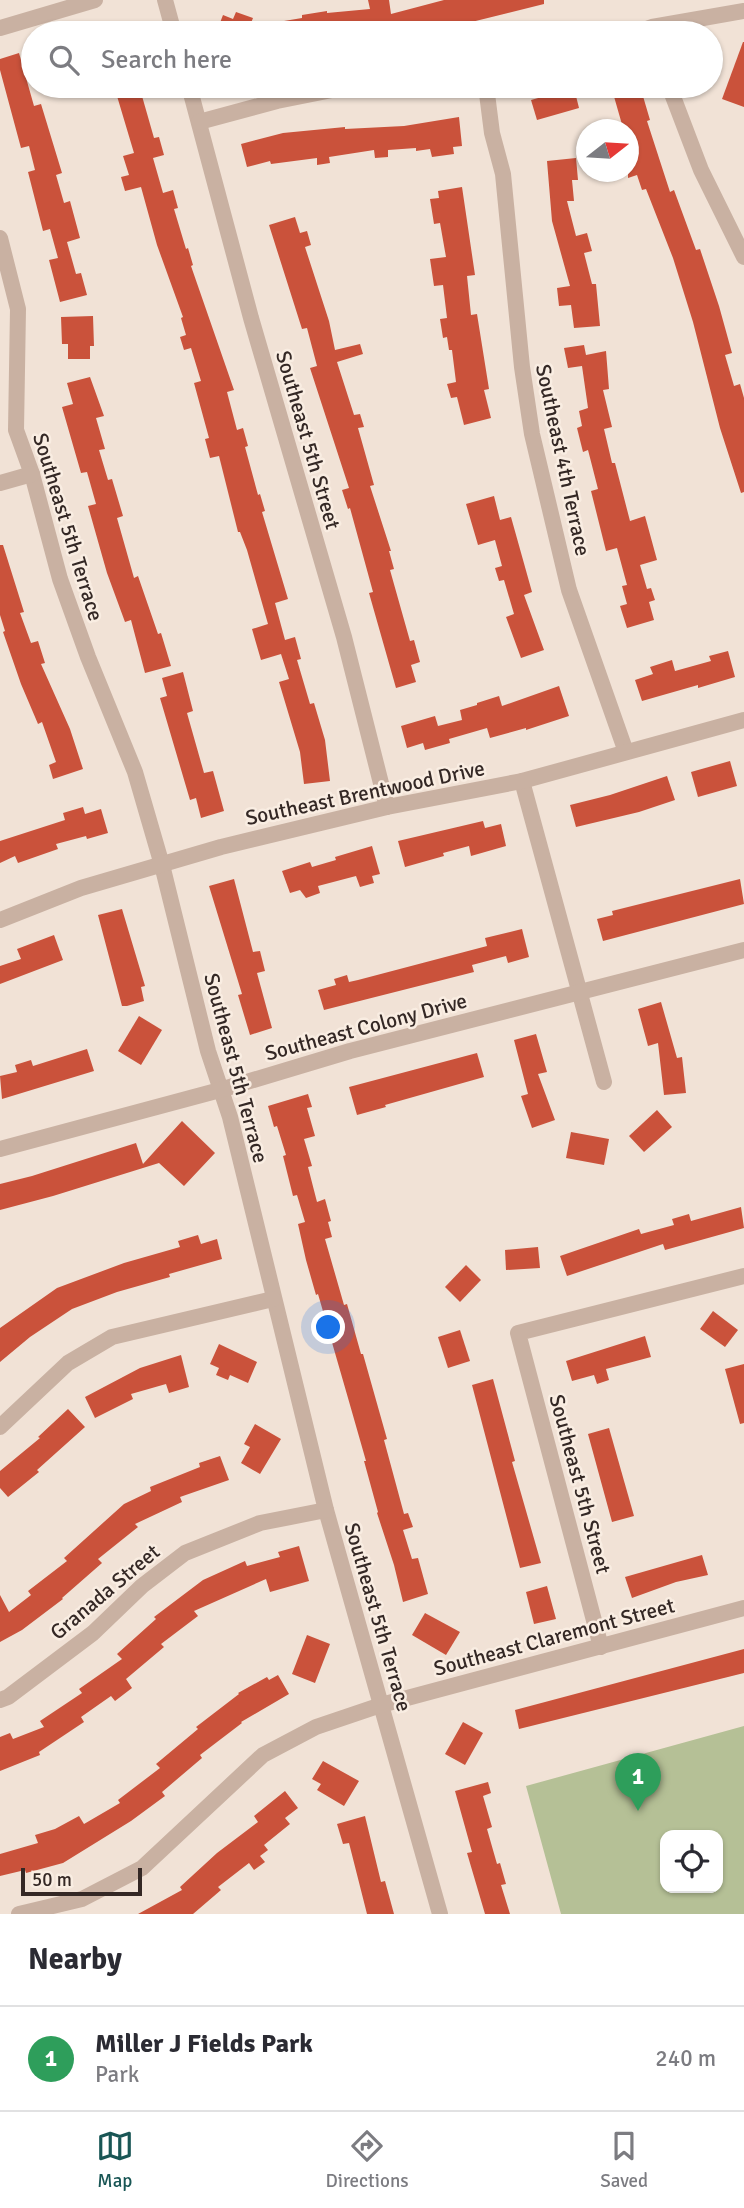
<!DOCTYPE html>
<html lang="en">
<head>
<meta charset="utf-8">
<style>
	:root { --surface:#fff; --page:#f2f2f3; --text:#2b2b33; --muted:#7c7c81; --line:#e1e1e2; --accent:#195655 }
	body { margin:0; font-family:Signika,sans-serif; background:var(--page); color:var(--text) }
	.controls { position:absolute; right:21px; bottom:21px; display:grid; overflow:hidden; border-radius:14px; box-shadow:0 2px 5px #0004 }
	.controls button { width:63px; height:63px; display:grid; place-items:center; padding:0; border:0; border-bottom:2px solid var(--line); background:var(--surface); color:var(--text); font:35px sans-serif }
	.compass { position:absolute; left:576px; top:119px; width:63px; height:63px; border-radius:50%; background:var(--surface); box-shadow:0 2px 5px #0004; rotate:73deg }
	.scale { position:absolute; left:21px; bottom:18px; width:121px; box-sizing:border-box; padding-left:7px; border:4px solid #342825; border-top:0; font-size:19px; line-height:24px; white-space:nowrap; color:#342825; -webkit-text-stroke:5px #f9ede2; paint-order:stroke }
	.you { position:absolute; left:329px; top:1328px; width:24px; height:24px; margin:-18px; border:5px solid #fff; border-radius:50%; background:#1a73e8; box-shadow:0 0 0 10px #1a73e833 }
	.badge { display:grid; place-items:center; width:46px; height:46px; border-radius:50%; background:var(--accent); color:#fff; font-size:23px; font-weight:700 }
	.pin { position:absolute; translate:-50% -58px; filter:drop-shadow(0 2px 4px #0008) }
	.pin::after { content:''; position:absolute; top:37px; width:24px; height:21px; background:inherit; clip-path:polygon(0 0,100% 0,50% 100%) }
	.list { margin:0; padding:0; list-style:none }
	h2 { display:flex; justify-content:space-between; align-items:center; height:91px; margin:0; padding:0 28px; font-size:30px }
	h2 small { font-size:23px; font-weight:400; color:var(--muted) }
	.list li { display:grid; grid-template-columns:46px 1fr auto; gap:21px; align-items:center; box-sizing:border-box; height:105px; padding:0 28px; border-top:2px solid var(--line) }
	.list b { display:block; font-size:26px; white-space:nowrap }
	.list p { margin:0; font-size:23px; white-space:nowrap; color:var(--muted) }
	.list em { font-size:23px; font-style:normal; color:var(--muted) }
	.icon { flex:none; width:38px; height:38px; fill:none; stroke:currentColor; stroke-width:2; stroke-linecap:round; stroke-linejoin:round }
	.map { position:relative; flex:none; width:744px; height:1914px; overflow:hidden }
	.search { position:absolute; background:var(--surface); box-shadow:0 2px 5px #0004; left:21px; right:21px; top:21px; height:77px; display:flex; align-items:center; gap:18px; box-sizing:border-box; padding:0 24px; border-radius:38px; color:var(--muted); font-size:26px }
	.sheet { height:196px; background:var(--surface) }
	nav { display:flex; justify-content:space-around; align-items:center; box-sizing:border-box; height:98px; border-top:2px solid var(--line); background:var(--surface); font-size:19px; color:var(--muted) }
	nav a { display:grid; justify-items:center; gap:4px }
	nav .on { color:var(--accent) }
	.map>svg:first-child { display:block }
	.green { fill:#b5c096; fill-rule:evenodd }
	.building { fill:#ca523b }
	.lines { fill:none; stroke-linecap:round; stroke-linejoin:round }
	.street { stroke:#c9b1a2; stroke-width:16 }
	.labels { text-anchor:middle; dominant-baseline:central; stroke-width:5; stroke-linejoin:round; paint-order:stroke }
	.street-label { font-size:21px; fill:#342825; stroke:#f9ede2 }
</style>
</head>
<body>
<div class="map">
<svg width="744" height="1914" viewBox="0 0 744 1914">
	<rect width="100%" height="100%" fill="#f1e2d6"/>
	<path class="green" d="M744,1726V1914H561L526,1786ZM665,1835H718V1888H665Z"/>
	<g class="building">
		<polygon points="368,0 389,0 391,14 444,0 544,0 544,4 427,33 373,33 373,31 286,33 284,21 302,18 302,15 327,11 327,13 370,9"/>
		<polygon points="236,12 253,18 247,33 216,33 223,15 233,19"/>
		<polygon points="743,42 744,42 744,107 722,99"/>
		<polygon points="19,53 34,106 41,104 62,173 56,175 64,203 70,201 80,238 67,242 76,274 81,273 87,295 60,302 49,260 58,258 50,229 43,231 28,172 35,170 29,146 21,148 0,70 0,59"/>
		<polygon points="114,86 165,86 166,90 142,96 154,138 159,137 164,155 153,158 163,193 173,190 178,208 174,209 186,249 188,248 193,265 191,266 234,390 227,392 237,430 243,428 248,446 245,447 258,495 260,494 265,511 262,512 288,599 275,603 285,640 295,637 301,659 297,660 310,704 314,703 325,740 330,781 304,784 300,752 279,682 289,679 281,654 261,660 252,629 268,624 247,550 240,532 238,532 219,456 210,458 205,439 209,438 194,383 201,381 191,348 184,350 180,337 186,335 181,318 183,317 157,245 141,187 125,191 121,177 129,175 123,156 134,153"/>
		<polygon points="611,86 640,86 650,120 647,121 670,192 674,190 696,250 700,249 719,306 732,353 725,355 734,386 740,384 744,398 744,492 741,493 720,428 693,322 673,258 646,189 642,190 637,175 628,178 628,127 623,128"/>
		<polygon points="574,88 579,108 537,120 531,100"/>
		<polygon points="459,117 462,146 453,147 454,154 432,157 430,149 416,151 416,148 388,150 388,157 375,158 374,150 329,157 330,163 317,165 317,158 271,164 270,161 247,167 241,144 283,133 345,127 345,129 404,126"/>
		<polygon points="576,158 578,180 572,180 574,201 567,201 576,236 587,233 592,251 584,253 592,284 596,284 600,326 574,328 571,305 559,306 557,288 570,286 552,221 547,161"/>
		<polygon points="462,187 475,275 467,276 471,315 477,314 489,389 484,390 491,418 464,425 457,397 451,398 447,384 456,382 452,350 449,350 447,337 443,338 440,319 447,318 443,285 434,286 430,259 446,257 440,223 434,224 430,199 439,198 438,191"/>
		<polygon points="295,217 300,233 307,231 311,245 305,247 329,321 335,350 360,344 363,354 337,362 354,415 360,414 364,427 358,428 374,485 370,486 391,551 389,551 394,569 390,570 410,641 414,640 420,662 411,665 416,682 396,688 369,593 373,592 350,508 348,509 342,490 349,488 310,368 317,366 307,328 302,329 269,225"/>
		<polygon points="93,316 94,346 90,346 90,359 68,359 68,344 62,344 61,317"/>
		<polygon points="584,345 586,355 606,351 609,389 603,390 612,427 604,429 612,463 615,463 630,521 645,516 657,560 640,565 647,589 651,588 655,600 649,602 654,620 627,628 620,606 627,604 622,586 627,585 617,548 606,551 591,491 598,489 588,450 583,452 577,428 582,426 579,411 588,408 582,366 568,368 564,348"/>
		<polygon points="90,377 104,416 96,418 105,449 99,450 108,480 112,479 123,516 117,518 134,578 138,576 158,634 161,633 171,666 145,673 131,620 125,622 107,573 88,506 96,504 87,472 81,473 62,407 73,404 67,383"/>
		<polygon points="494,496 500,520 511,517 532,592 524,595 544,650 521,658 506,617 514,614 504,580 499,581 495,568 502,566 495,540 478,545 466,504"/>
		<polygon points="0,545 3,545 24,612 20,613 31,643 38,641 45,663 41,664 70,729 83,769 53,779 49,765 56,762 42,722 38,724 21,684 3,632 5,631 0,615"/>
		<polygon points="728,651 735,677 698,688 698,685 642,701 635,680 653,674 650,667 672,660 675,671 711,661 709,656"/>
		<polygon points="183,672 193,711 187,713 204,773 213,771 224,811 201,818 196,798 190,800 160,698 167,696 162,678"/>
		<polygon points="559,686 569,716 526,730 526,728 490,738 487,728 449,739 450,743 425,750 423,743 407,748 401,726 435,716 438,726 462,720 460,710 477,705 477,703 499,696 502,706"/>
		<polygon points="730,761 737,786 698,797 691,772"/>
		<polygon points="667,776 675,800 639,812 576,827 570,805 610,795"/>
		<polygon points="83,807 85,814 101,809 108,833 87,839 86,836 56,844 58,849 18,863 15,856 0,863 0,841 65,820 63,813"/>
		<polygon points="483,821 485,828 501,824 506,846 471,856 469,846 443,853 444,856 405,867 398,841"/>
		<polygon points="372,846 380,874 372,876 374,883 360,887 356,876 318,886 320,893 306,898 300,890 290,893 282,871 310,862 312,867 336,860 335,857"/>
		<polygon points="234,879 253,952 260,951 265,971 257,973 272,1028 250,1035 238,995 242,994 209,886"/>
		<polygon points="740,879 744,904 603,941 597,919 613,915 612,911"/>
		<polygon points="122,909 145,986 141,987 144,1001 127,1006 122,1006 98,915"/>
		<polygon points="522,929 529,957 508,963 506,956 472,965 474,972 324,1010 318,990 336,985 334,979 347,975 349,982 358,980 487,946 485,938"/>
		<polygon points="54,935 63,960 0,984 0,966 21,959 17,949"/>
		<polygon points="661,1002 677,1058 682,1057 686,1093 664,1095 658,1043 648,1046 638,1009"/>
		<polygon points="139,1016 162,1030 141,1065 118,1051"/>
		<polygon points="536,1034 547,1072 538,1074 555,1120 532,1128 521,1096 528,1094 514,1040"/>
		<polygon points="87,1049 94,1071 2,1099 0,1076 17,1072 15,1065 31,1060 33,1066"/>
		<polygon points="477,1053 484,1077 385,1105 386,1107 357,1115 349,1087"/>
		<polygon points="308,1094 312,1107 307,1108 315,1136 304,1139 312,1166 308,1167 317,1202 325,1199 331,1221 328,1222 332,1237 325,1239 344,1305 347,1304 361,1354 363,1354 387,1439 384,1440 404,1514 408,1513 413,1527 403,1530 412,1559 418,1558 428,1594 403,1602 394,1565 377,1513 378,1512 364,1461 366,1461 348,1398 318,1294 316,1295 306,1260 298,1224 305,1222 297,1195 293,1196 283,1156 286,1155 277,1126 274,1127 268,1106"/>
		<polygon points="657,1110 672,1127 644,1152 629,1136"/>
		<polygon points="182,1121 215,1153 184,1186 159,1163 53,1196 0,1210 0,1184 32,1176 136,1143 143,1164"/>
		<polygon points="571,1132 609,1139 604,1165 566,1158"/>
		<polygon points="741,1207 744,1228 665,1250 663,1244 567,1276 560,1256 639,1229 641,1234 674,1225 672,1219 689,1214 691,1221"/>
		<polygon points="198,1235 201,1244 217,1239 222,1259 169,1274 170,1277 117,1292 72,1309 30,1337 0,1362 0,1328 57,1288 124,1263 180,1247 178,1241"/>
		<polygon points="538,1247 540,1268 506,1270 505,1250"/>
		<polygon points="466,1265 481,1280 460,1302 445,1287"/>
		<polygon points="713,1311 738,1330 725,1347 700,1329"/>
		<polygon points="460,1330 470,1361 448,1368 438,1337"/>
		<polygon points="645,1336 651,1357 606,1369 609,1380 597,1384 594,1375 572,1381 566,1361"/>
		<polygon points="219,1344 257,1362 248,1383 230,1375 228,1380 216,1375 219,1368 210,1364"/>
		<polygon points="181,1355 189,1387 169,1393 166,1384 131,1394 133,1399 95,1418 85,1397 140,1368"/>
		<polygon points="744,1364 744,1423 740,1424 725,1369"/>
		<polygon points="493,1379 515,1461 512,1462 541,1563 520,1568 472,1385"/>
		<polygon points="68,1409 85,1427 37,1470 39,1472 8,1497 0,1488 0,1471 40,1438 38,1437"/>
		<polygon points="255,1424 281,1439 260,1474 241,1463 250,1447 244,1444"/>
		<polygon points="609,1428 634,1516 612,1522 588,1434"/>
		<polygon points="220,1456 229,1480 180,1497 182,1502 135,1524 138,1527 98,1559 102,1563 62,1598 63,1599 22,1630 0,1642 0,1595 9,1612 31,1595 28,1591 67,1561 64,1558 124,1504 151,1491 150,1487 200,1467 199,1463"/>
		<polygon points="299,1546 309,1581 270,1592 266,1579 194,1611 198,1616 161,1644 164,1647 126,1679 132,1688 115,1701 111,1696 81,1717 84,1722 39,1752 40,1755 0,1771 0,1737 10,1733 13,1739 44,1727 40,1721 82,1693 79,1689 122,1659 117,1654 156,1619 154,1617 203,1580 245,1561 247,1566 280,1557 278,1552"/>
		<polygon points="702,1555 708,1575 676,1582 632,1598 625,1577"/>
		<polygon points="547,1586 556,1619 534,1624 526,1592"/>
		<polygon points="425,1613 460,1632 446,1655 412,1635"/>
		<polygon points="307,1635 330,1644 315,1683 292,1674"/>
		<polygon points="744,1649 744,1673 519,1729 515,1710"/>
		<polygon points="278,1675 289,1694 241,1722 242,1723 200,1755 202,1758 162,1792 165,1796 131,1821 63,1863 26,1873 25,1870 0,1876 0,1854 38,1843 35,1835 55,1829 79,1816 84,1824 120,1803 118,1800 160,1768 156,1764 198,1729 196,1727 239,1694 238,1693 267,1677 269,1680"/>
		<polygon points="463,1722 483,1733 465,1765 445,1754"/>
		<polygon points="323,1761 359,1781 344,1806 317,1790 321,1784 312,1779"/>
		<polygon points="488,1782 491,1793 483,1796 492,1827 487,1829 497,1864 500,1863 506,1884 501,1885 510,1914 485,1914 467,1853 472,1852 455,1791"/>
		<polygon points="285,1791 298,1808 285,1818 290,1824 264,1845 268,1850 260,1856 265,1862 254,1870 249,1863 218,1887 221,1890 193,1914 138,1914 182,1890 180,1887 217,1853 258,1822 254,1816"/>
		<polygon points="365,1816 381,1882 385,1881 394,1914 367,1914 349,1843 343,1844 337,1824"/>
	</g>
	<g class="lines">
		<g class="street">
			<polyline points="165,0 174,33"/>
			<polyline points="0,28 95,0"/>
			<polyline points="635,33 652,27 744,11"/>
			<polyline points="189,86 251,318 344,637 387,807"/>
			<polyline points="486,86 492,133 503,174 522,367 532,434 569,590 626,752"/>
			<polyline points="669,86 701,170 744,257"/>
			<polyline points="199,122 277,101 342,88 419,86"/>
			<polyline points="0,238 18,309 16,430 32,474 60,579 88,657 135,772 162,865 208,1051 230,1117 326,1510 440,1914"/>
			<polyline points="0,483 32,474"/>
			<polyline points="522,781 604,1082"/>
			<polyline points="0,920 81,888 221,847 387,807 522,781 744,720"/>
			<polyline points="0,1149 220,1090 350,1051 744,950"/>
			<polyline points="0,1427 68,1363 112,1337 273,1299"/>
			<polyline points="601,1647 518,1333 744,1276"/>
			<polyline points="0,1700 8,1697 93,1633 142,1586 185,1553 260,1523 326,1510"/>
			<polyline points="19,1914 82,1899 142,1868 263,1755 316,1727 381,1705 744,1608"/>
		</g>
	</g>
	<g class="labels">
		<g class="street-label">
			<text transform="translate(308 440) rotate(74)">Southeast 5th Street</text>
			<text transform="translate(563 460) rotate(78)">Southeast 4th Terrace</text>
			<text transform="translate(68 527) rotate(73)">Southeast 5th Terrace</text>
			<text transform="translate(365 793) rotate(-12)">Southeast Brentwood Drive</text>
			<text transform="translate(366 1027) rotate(-15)">Southeast Colony Drive</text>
			<text transform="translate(236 1068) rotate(75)">Southeast 5th Terrace</text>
			<text transform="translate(580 1484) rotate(75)">Southeast 5th Street</text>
			<text transform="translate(105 1592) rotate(-40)">Granada Street</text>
			<text transform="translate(378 1617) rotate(74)">Southeast 5th Terrace</text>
			<text transform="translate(554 1637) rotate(-15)">Southeast Claremont Street</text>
		</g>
	</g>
</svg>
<div class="controls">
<button><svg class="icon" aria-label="locate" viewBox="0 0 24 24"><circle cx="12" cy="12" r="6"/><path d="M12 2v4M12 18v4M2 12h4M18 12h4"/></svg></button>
</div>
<svg class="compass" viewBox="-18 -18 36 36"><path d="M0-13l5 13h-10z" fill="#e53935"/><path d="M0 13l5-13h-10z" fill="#7c7c81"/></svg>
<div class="scale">50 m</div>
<div class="you"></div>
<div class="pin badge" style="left:638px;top:1811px;background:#2e9e5b">1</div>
<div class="search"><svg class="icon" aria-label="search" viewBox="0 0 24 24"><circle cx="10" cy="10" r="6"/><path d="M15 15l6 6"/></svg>Search here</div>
</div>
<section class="sheet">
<h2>Nearby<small></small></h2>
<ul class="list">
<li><span class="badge" style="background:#2e9e5b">1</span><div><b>Miller J Fields Park</b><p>Park</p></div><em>240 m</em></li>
</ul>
</section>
<nav>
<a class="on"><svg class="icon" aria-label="map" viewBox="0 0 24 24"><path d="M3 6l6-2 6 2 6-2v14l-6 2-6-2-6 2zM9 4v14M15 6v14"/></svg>Map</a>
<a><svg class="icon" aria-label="directions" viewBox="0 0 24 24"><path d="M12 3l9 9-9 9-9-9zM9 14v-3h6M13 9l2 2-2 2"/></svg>Directions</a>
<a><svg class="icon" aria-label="saved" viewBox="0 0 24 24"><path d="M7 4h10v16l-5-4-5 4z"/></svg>Saved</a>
</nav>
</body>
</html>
